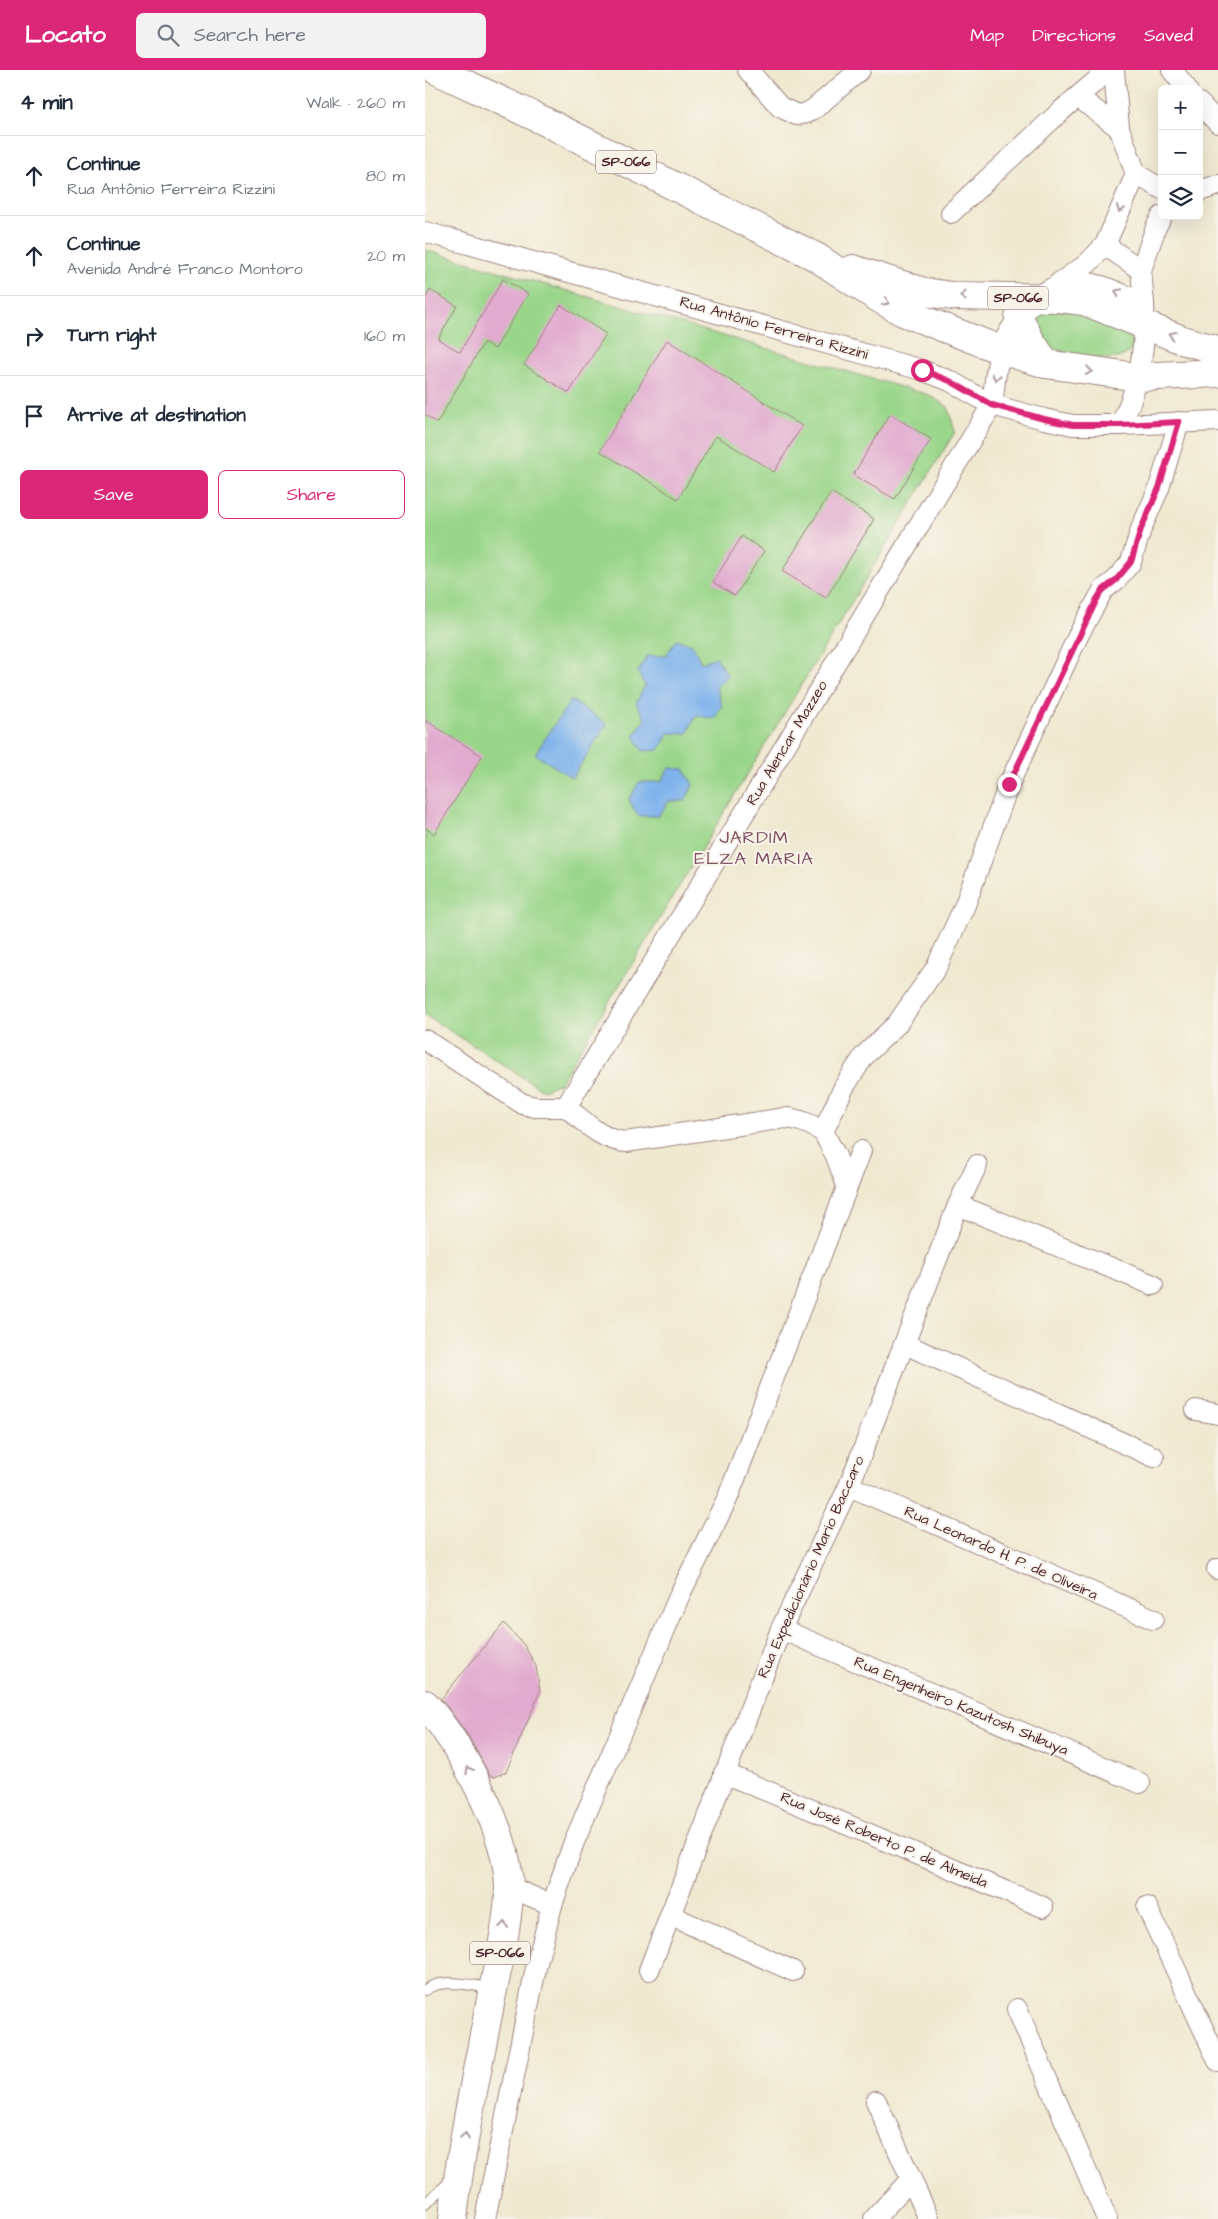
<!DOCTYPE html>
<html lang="en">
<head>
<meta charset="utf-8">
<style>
	:root { --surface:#fff; --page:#f2f2f3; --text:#1f2937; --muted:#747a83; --line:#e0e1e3; --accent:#db2777 }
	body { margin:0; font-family:"Architects Daughter",sans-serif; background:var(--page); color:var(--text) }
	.controls { position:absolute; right:15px; top:15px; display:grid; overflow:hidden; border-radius:8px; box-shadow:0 5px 20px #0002 }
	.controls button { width:45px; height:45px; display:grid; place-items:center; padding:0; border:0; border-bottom:1px solid var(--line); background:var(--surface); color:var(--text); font:25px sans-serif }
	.stop { position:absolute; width:15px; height:15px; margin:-11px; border:4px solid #db2777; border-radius:50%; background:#fff }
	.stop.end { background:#db2777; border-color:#fff; box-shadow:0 1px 5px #0008 }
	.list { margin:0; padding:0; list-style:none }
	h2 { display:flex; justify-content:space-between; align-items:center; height:65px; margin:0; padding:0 20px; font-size:21px }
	h2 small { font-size:16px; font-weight:400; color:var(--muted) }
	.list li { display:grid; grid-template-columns:32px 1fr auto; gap:15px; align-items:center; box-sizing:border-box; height:80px; padding:0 20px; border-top:1px solid var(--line) }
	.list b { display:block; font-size:19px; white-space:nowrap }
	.list p { margin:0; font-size:16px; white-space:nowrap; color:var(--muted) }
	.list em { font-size:16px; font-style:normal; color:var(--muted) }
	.actions { display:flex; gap:10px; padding:15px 20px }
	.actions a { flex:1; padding:11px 0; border:1px solid var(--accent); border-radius:8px; text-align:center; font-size:18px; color:var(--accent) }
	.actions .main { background:var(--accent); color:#fff }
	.icon { flex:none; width:28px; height:28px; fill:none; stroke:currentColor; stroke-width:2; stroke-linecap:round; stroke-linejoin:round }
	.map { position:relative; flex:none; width:793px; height:2149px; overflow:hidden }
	header { display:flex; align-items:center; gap:30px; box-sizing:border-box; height:70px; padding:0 25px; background:var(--accent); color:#fff }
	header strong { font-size:24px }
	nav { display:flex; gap:28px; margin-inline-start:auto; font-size:18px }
	.search { width:350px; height:45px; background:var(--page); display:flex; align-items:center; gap:12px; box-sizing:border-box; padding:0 18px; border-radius:8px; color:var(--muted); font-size:19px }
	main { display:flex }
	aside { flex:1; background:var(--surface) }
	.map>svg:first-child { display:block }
	.green { fill:#9ad68a; stroke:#727a5a }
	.water { fill:#7fb3ec; stroke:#64698c }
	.building { fill:#e1aacf }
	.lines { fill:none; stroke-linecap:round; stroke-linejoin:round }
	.lane-casing { stroke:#9d847e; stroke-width:12 }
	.street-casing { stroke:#9d847e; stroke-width:22 }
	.primary-casing { stroke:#9d847e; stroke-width:30 }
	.lane { stroke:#fff; stroke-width:10 }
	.street { stroke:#fff; stroke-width:20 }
	.primary { stroke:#fff; stroke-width:28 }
	.oneway { stroke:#ae9aa0 }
	.route { stroke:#db2777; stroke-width:6 }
	.labels { text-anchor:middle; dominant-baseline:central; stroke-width:4; stroke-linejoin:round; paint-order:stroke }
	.shield { fill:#f7f3e8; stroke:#7e5f64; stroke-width:1 }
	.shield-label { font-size:14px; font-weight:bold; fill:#4a1f2b }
	.street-label { font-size:15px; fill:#4a1f2b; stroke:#f7f3e8 }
	.quarter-label { font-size:18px; letter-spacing:1px; fill:#7f5064; stroke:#f7f3e8 }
</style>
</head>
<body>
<header>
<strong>Locato</strong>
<div class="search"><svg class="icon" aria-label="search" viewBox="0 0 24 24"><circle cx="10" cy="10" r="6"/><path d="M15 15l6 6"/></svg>Search here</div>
<nav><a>Map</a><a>Directions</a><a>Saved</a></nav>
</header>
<main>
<aside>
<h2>4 min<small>Walk · 260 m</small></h2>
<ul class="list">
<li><svg class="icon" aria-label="ahead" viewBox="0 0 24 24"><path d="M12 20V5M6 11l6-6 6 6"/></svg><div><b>Continue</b><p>Rua Antônio Ferreira Rizzini</p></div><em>80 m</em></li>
<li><svg class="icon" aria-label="ahead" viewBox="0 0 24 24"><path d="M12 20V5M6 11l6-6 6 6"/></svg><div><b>Continue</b><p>Avenida André Franco Montoro</p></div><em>20 m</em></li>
<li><svg class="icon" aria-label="right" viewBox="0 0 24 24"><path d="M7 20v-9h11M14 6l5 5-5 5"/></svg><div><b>Turn right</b></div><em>160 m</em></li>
<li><svg class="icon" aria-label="arrive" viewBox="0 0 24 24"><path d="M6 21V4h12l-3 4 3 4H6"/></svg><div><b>Arrive at destination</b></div></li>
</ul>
<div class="actions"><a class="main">Save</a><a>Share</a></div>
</aside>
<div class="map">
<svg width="793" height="2149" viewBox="0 0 793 2149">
	<rect width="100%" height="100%" fill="#f7f3e8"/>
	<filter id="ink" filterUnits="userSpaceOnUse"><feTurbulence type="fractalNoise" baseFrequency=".02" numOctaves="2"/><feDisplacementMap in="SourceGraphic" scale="10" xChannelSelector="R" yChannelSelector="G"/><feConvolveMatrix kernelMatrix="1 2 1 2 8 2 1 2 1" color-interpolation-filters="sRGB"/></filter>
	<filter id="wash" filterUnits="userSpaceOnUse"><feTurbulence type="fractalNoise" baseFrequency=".0096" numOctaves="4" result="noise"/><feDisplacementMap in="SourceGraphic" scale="20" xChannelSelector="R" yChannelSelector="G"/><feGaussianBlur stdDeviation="1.12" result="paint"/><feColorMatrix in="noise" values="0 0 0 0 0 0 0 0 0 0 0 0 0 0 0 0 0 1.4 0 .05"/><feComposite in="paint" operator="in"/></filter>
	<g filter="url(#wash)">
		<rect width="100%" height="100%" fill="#f0e9d1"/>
		<g class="green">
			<polygon points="0,180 504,325 523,337 530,362 135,1013 118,1020 0,945"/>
			<path d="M657,240L707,262C720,306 644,284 625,278L609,248L618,241Z"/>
		</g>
		<g class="water">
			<polygon points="251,570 267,574 276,593 291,587 303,606 291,617 297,635 289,649 271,645 262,664 244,663 234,680 218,681 209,666 220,649 211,633 220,616 213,602 222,586 241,586"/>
			<polygon points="146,630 182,654 147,708 110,684"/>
			<polygon points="244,698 259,699 268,715 260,731 244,731 233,746 213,746 204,730 214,712 236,712"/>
		</g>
		<g id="blocks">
			<g class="building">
				<polygon points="78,209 103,224 70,279 59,272 12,353 0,345 0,229 5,220 32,236 13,269 35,282"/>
				<polygon points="136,235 181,264 144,323 99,295"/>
				<polygon points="242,270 377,356 349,402 291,366 253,429 175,381"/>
				<polygon points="465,344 506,369 470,429 428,405"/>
				<polygon points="406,422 449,449 401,528 357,501"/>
				<polygon points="317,466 339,481 310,526 288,512"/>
				<polygon points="0,650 57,686 9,764 0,758"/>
				<polygon points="79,1553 99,1575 111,1596 115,1622 81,1702 69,1707 64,1704 42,1664 16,1629"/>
			</g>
		</g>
	</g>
	<g filter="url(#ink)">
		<use href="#blocks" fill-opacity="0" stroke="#9d847e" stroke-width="1"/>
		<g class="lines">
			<g class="lane-casing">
				<g id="lane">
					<path d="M0,1920C18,1907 46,1916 67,1918"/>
					<polyline points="0,2134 27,2110"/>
				</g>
			</g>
			<g class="street-casing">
				<g id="street">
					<polyline points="323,0 355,37 372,45 382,43 390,38 435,0"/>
					<polyline points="689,0 694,58"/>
					<polyline points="747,0 762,19"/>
					<polyline points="653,27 694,58 711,104 737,119"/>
					<polyline points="774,33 793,53"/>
					<polyline points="774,121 793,115"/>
					<polyline points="526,143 637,40 684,0"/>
					<polyline points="0,162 497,300 525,311 567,335 619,349 648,355 695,355 793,351"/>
					<polyline points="680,175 716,200"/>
					<polyline points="634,213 662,194 680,175 711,104"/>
					<polyline points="719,234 716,200 731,157 737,146"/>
					<polyline points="0,970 98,1034 110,1037 141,1037"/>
					<path d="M141,1037L567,335C570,316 570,295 577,278C581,264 590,253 599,242C637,195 672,212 719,234C721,277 715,317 695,355"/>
					<path d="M141,1037C160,1052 176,1070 201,1072L360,1048C375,1049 385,1054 398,1062"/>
					<polyline points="422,1116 411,1086 398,1062 419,1017 439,986 472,954 511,898 540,835 584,714 654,564 678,520 691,510 706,492 716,459 734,418 754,352"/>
					<polyline points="533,1135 728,1215"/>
					<polyline points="480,1274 729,1387"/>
					<polyline points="771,1340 793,1344"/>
					<polyline points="424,1416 728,1549"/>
					<polyline points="792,1499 793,1499"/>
					<polyline points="356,1559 715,1713"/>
					<polyline points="299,1703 618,1837"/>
					<polyline points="84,1817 127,1835"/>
					<polyline points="722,1837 793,1991"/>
					<polyline points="247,1846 368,1901"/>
					<polyline points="224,1900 356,1559 424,1416 533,1135 552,1095"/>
					<polyline points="592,1939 682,2149"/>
					<polyline points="451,2031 504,2149"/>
					<polyline points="60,2149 112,1893 127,1835 149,1772 256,1522 303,1427 436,1081"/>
					<polyline points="449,2149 486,2109"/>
				</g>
			</g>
			<g class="primary-casing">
				<g id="primary">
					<polyline points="11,0 113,48 391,187 450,226 478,242 576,280 621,294 713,307 793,303"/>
					<polyline points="428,199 499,222 527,226 634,228 659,231 760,271 793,280"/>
					<polyline points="594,248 605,270 621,294"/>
					<path d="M0,1634C36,1675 83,1762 84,1817C84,1852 73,1895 66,1929C52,2002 36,2075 28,2149"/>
				</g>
			</g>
			<use href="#lane" class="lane"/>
			<use href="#street" class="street"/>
			<use href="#primary" class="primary"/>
		</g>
		<defs><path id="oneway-chevron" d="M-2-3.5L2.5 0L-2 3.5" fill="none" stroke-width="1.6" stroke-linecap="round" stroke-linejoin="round" transform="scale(1.25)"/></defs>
		<g class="oneway">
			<use href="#oneway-chevron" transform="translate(695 139) rotate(113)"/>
			<use href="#oneway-chevron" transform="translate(693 222) rotate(-154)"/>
			<use href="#oneway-chevron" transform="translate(538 226) rotate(-179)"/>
			<use href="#oneway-chevron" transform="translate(461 232) rotate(28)"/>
			<use href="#oneway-chevron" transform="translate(747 265) rotate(-158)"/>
			<use href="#oneway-chevron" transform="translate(664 301) rotate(8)"/>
			<use href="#oneway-chevron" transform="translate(571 307) rotate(99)"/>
			<use href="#oneway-chevron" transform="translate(44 1700) rotate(-119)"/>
			<use href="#oneway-chevron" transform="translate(79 1855) rotate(-84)"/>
			<use href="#oneway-chevron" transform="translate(40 2066) rotate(-79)"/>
		</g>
	</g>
	<g class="lines" filter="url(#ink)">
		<polyline class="route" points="497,300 525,311 567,335 619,349 648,355 695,355 754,352 734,418 716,459 706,492 691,510 678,520 672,529 584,714"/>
	</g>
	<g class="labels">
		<g class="shield">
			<rect x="171" y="80.5" width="60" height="23" rx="4"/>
			<rect x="563" y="216.5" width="60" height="23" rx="4"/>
			<rect x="45" y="1871.5" width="60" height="23" rx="4"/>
		</g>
		<g class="shield-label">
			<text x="201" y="92">SP-066</text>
			<text x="593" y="228">SP-066</text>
			<text x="75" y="1883">SP-066</text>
		</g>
		<g class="street-label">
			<text transform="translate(349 258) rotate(16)">Rua Antônio Ferreira Rizzini</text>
			<text transform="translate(362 673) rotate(-59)">Rua Alencar Mazzeo</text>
			<text transform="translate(576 1483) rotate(24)">Rua Leonardo H. P. de Oliveira</text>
			<text transform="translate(386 1497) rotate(-66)">Rua Expedicionário Mario Baccaro</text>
			<text transform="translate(536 1636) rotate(23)">Rua Engenheiro Kazutosh Shibuya</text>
			<text transform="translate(459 1770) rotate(23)">Rua José Roberto P. de Almeida</text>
		</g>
		<g class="quarter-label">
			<text x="329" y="767">JARDIM<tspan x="329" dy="21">ELZA MARIA</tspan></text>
		</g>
	</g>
</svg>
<div class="controls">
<button>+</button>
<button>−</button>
<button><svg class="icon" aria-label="layers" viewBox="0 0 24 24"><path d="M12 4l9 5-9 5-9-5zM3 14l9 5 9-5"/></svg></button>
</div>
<div class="stop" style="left:497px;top:300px"></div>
<div class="stop end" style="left:584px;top:714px"></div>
</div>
</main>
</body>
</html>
